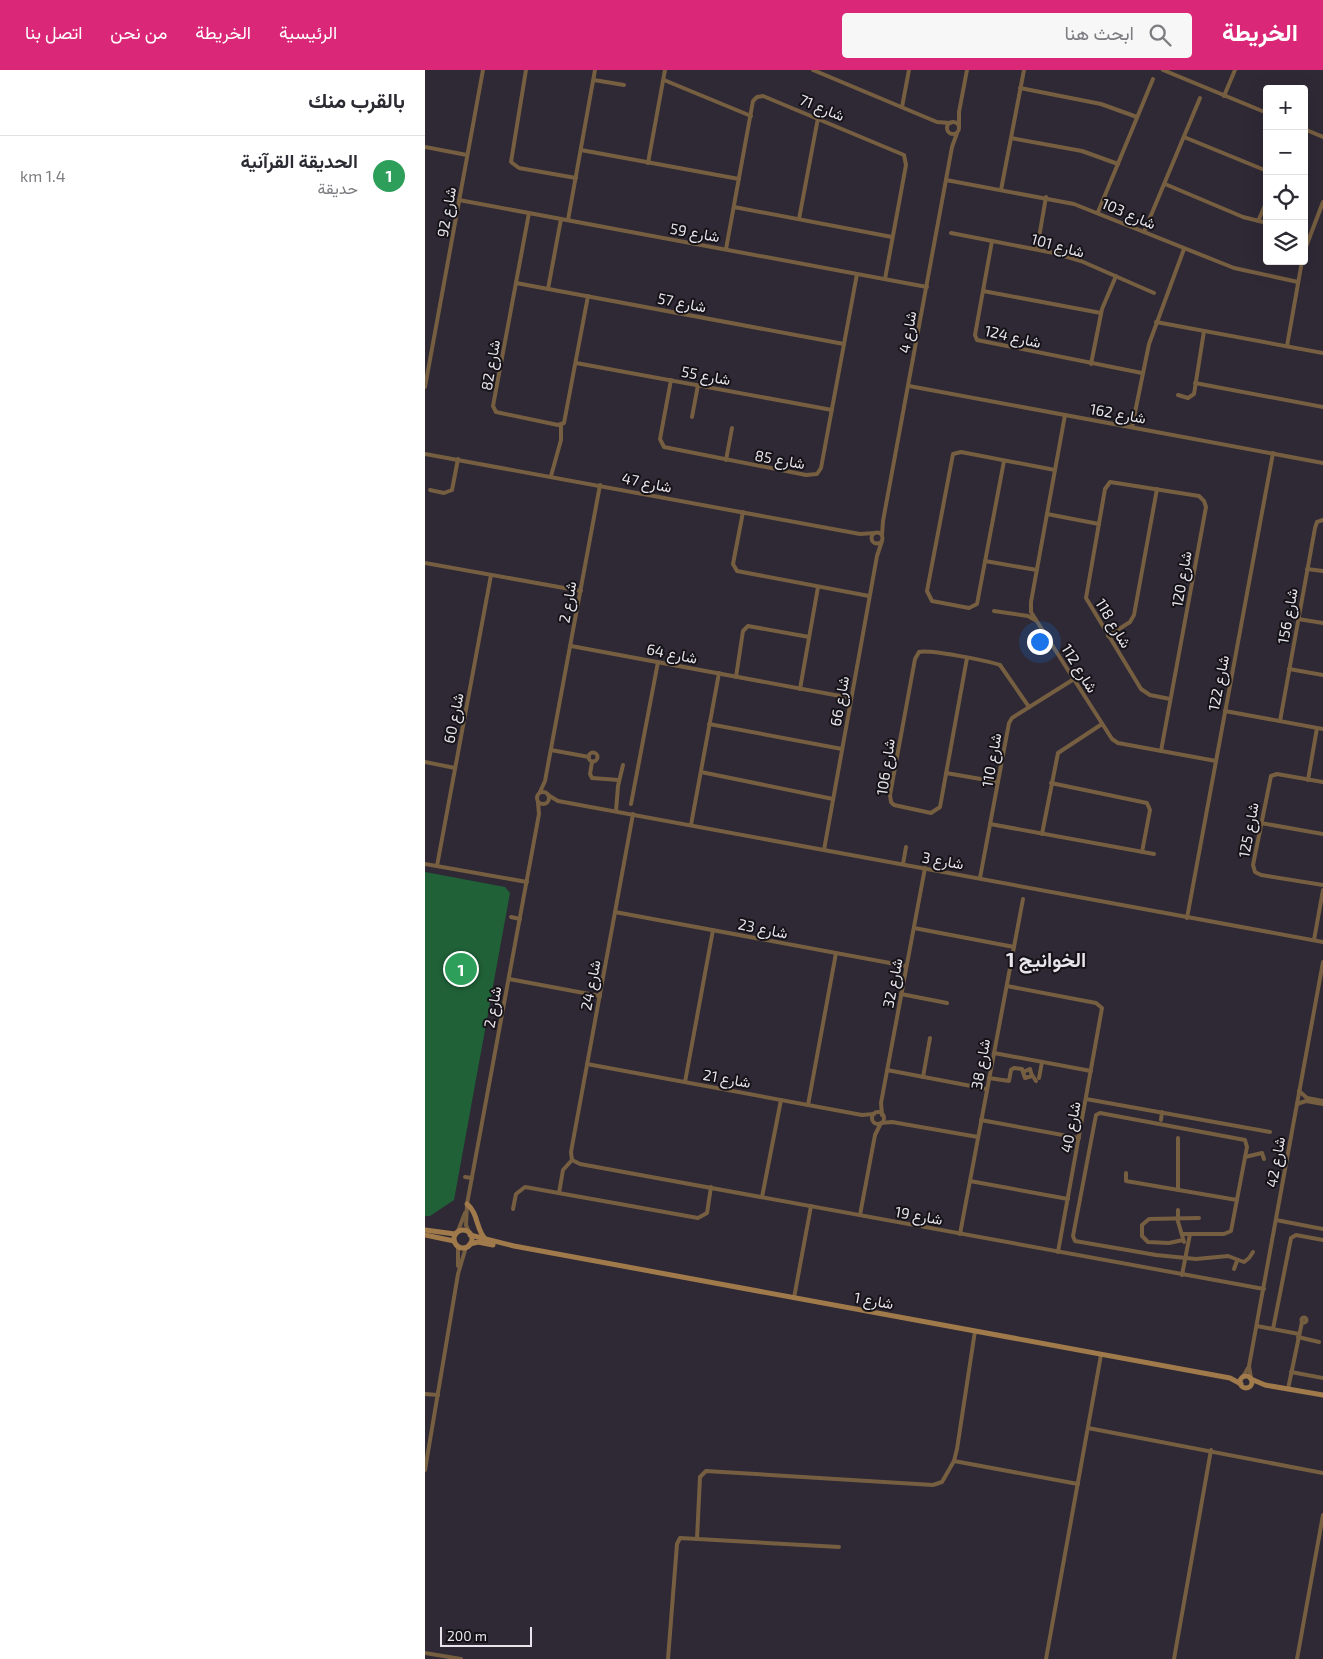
<!DOCTYPE html>
<html lang="ar">
<head>
<meta charset="utf-8">
<style>
	:root { --surface:#fff; --page:#f7f7f7; --text:#2b2b33; --muted:#7c7c81; --line:#e1e1e2; --accent:#db2777 }
	body { margin:0; font-family:"Exo 2",Vazirmatn,sans-serif; background:var(--page); color:var(--text); direction:rtl }
	.controls { position:absolute; right:15px; top:15px; display:grid; overflow:hidden; border-radius:5px; box-shadow:0 5px 20px #0002 }
	.controls button { width:45px; height:45px; display:grid; place-items:center; padding:0; border:0; border-bottom:1px solid var(--line); background:var(--surface); color:var(--text); font:25px sans-serif }
	.scale { position:absolute; left:15px; bottom:12px; width:92px; box-sizing:border-box; padding-left:5px; border:2px solid #e7e4ec; border-top:0; font-size:14px; line-height:18px; white-space:nowrap; color:#e7e4ec; -webkit-text-stroke:4px #151318; paint-order:stroke }
	.you { position:absolute; left:614px; top:571px; width:18px; height:18px; margin:-12px; border:4px solid #fff; border-radius:50%; background:#1a73e8; box-shadow:0 0 0 8px #1a73e833 }
	.badge { display:grid; place-items:center; width:32px; height:32px; border-radius:50%; background:var(--accent); color:#fff; font-size:16px; font-weight:700 }
	.pin { position:absolute; translate:-50% -50%; border:2px solid #fff; box-shadow:0 1px 5px #0006 }
	.list { margin:0; padding:0; list-style:none }
	h2 { display:flex; justify-content:space-between; align-items:center; height:65px; margin:0; padding:0 20px; font-size:21px }
	h2 small { font-size:16px; font-weight:400; color:var(--muted) }
	.list li { display:grid; grid-template-columns:32px 1fr auto; gap:15px; align-items:center; box-sizing:border-box; height:80px; padding:0 20px; border-top:1px solid var(--line) }
	.list b { display:block; font-size:19px; white-space:nowrap }
	.list p { margin:0; font-size:16px; white-space:nowrap; color:var(--muted) }
	.list em { font-size:16px; font-style:normal; color:var(--muted) }
	.icon { flex:none; width:28px; height:28px; fill:none; stroke:currentColor; stroke-width:2; stroke-linecap:round; stroke-linejoin:round }
	.map { position:relative; flex:none; width:898px; height:1589px; overflow:hidden; direction:ltr }
	header { display:flex; align-items:center; gap:30px; box-sizing:border-box; height:70px; padding:0 25px; background:var(--accent); color:#fff }
	header strong { font-size:24px }
	nav { display:flex; gap:28px; margin-inline-start:auto; font-size:18px }
	.search { width:350px; height:45px; background:var(--page); display:flex; align-items:center; gap:12px; box-sizing:border-box; padding:0 18px; border-radius:5px; color:var(--muted); font-size:19px }
	main { display:flex }
	aside { flex:1; background:var(--surface) }
	.map>svg:first-child { display:block }
	.green { fill:#206138 }
	.lines { fill:none; stroke-linecap:round; stroke-linejoin:round }
	.street { stroke:#765e41; stroke-width:4 }
	.secondary { stroke:#a07a4a; stroke-width:5 }
	.labels { text-anchor:middle; dominant-baseline:central; stroke-width:4; stroke-linejoin:round; paint-order:stroke }
	.street-label { font-size:15px; fill:#e7e4ec; stroke:#151318 }
	.district-label { font-size:20px; font-weight:bold; fill:#e7e4ec; stroke:#151318 }
</style>
</head>
<body>
<header>
<strong>الخريطة</strong>
<div class="search"><svg class="icon" aria-label="search" viewBox="0 0 24 24"><circle cx="10" cy="10" r="6"/><path d="M15 15l6 6"/></svg>ابحث هنا</div>
<nav><a>الرئيسية</a><a>الخريطة</a><a>من نحن</a><a>اتصل بنا</a></nav>
</header>
<main>
<div class="map">
<svg width="898" height="1589" viewBox="0 0 898 1589">
	<rect width="100%" height="100%" fill="#2e2935"/>
	<polygon class="green" points="0,802 80,817 85,823 29,1130 5,1146 0,1146"/>
	<g class="lines">
		<g class="street">
			<polyline points="101,0 86,92 94,98 151,108"/>
			<polyline points="388,0 512,52 525,53"/>
			<polyline points="738,0 842,43"/>
			<polyline points="169,10 199,15"/>
			<polyline points="239,10 326,46"/>
			<polyline points="595,18 676,34 712,47"/>
			<polyline points="799,26 810,0"/>
			<polyline points="477,37 484,0"/>
			<circle cx="528" cy="58" r="6"/>
			<polyline points="534,56 534,42 542,0"/>
			<polyline points="879,59 898,67"/>
			<polyline points="759,67 842,101"/>
			<polyline points="586,68 657,81 693,94"/>
			<polyline points="0,77 42,85"/>
			<polyline points="156,80 314,109"/>
			<polyline points="223,93 240,0"/>
			<polyline points="521,110 649,134 809,198 873,212"/>
			<polyline points="740,114 818,147 842,153"/>
			<polyline points="576,120 599,0"/>
			<polyline points="34,130 502,217"/>
			<polyline points="309,137 467,167"/>
			<polyline points="673,142 728,9"/>
			<polyline points="104,143 68,336 71,342 133,355 139,353 163,226"/>
			<polyline points="374,149 393,48"/>
			<polyline points="143,150 170,0"/>
			<polyline points="833,151 842,131"/>
			<polyline points="719,162 775,28"/>
			<polyline points="526,163 629,183 656,191 729,223"/>
			<polyline points="567,171 550,265 552,270 717,303"/>
			<polyline points="301,179 328,31 332,27 338,26 479,85 481,95 460,209"/>
			<polyline points="612,179 621,127"/>
			<polyline points="879,182 898,132"/>
			<polyline points="91,213 419,274"/>
			<polyline points="123,219 136,149"/>
			<polyline points="558,221 676,243"/>
			<polyline points="731,252 898,283"/>
			<polyline points="862,276 877,191"/>
			<polyline points="151,293 407,340"/>
			<polyline points="666,294 677,239 691,206"/>
			<polyline points="246,310 235,369 239,377 381,405 392,404 396,398 432,204"/>
			<polyline points="770,313 898,337"/>
			<polyline points="484,316 898,393"/>
			<polyline points="0,317 58,0"/>
			<polyline points="753,325 763,328 769,324 779,261"/>
			<polyline points="640,345 606,532 606,542 687,669 693,673 791,691"/>
			<polyline points="267,347 273,315"/>
			<polyline points="707,357 724,274 759,179"/>
			<polyline points="0,384 435,464 450,463"/>
			<polyline points="301,390 307,358"/>
			<polyline points="579,391 552,534 544,538 507,531 502,521 528,384 536,382 630,400"/>
			<polyline points="126,406 136,370 136,355"/>
			<polyline points="5,420 19,423 27,420 33,389"/>
			<polyline points="318,442 308,494 312,501 444,526"/>
			<polyline points="622,444 674,454"/>
			<circle cx="452" cy="468" r="5.5"/>
			<polyline points="457,465 458,451 527,77 532,63"/>
			<polyline points="560,491 612,500"/>
			<polyline points="0,493 156,521"/>
			<polyline points="882,499 898,501"/>
			<polyline points="569,541 603,546 610,550"/>
			<polyline points="873,549 898,553"/>
			<polyline points="683,566 705,552 709,545 732,419"/>
			<polyline points="146,576 426,628"/>
			<path d="M542,588L515,737L506,743L469,735L466,732L465,725L490,589L494,582C504,579 563,591 575,595L604,637"/>
			<polyline points="864,599 898,605"/>
			<polyline points="311,607 318,561 323,556 384,567"/>
			<polyline points="375,619 393,517"/>
			<polyline points="800,641 898,659"/>
			<polyline points="855,651 890,458 892,452 898,450"/>
			<polyline points="284,654 417,679"/>
			<polyline points="126,680 164,687"/>
			<polyline points="736,681 781,437 779,431 774,426 685,412 680,419 661,528 716,619 725,625 745,629"/>
			<circle cx="168" cy="687" r="4.5"/>
			<polyline points="0,692 30,698"/>
			<polyline points="167,692 165,704 167,708 194,710"/>
			<polyline points="276,702 408,729"/>
			<polyline points="521,703 573,712"/>
			<polyline points="883,710 892,658"/>
			<polyline points="898,712 852,704 846,706 828,795 830,802 836,805 898,815"/>
			<polyline points="626,713 722,733 725,740 717,782"/>
			<polyline points="115,722 120,711 175,415"/>
			<circle cx="118" cy="728" r="6"/>
			<polyline points="123,725 133,731 898,872"/>
			<polyline points="206,734 233,592"/>
			<polyline points="191,741 193,716 198,695"/>
			<polyline points="836,753 898,764"/>
			<polyline points="565,754 729,784"/>
			<polyline points="266,755 294,603"/>
			<polyline points="617,764 633,683 677,654"/>
			<polyline points="399,780 452,486 457,471"/>
			<polyline points="0,794 102,812"/>
			<polyline points="478,794 481,777"/>
			<polyline points="12,796 66,505"/>
			<polyline points="555,808 584,653 587,648 649,609"/>
			<polyline points="190,842 481,896"/>
			<polyline points="86,847 95,849"/>
			<polyline points="762,848 848,383"/>
			<polyline points="489,858 589,877"/>
			<polyline points="889,870 898,820"/>
			<polyline points="84,909 175,926"/>
			<polyline points="582,916 671,933 677,938 633,1182"/>
			<polyline points="476,924 522,933"/>
			<polyline points="569,983 666,1001"/>
			<polyline points="162,994 437,1045 449,1044"/>
			<polyline points="462,1000 562,1019"/>
			<polyline points="607,1005 611,1011"/>
			<polyline points="498,1007 505,968"/>
			<polyline points="564,1008 584,1011 586,1000 589,998 597,999 600,1008 607,1006 605,999 598,1002"/>
			<polyline points="614,1008 617,992"/>
			<polyline points="260,1012 288,860"/>
			<polyline points="874,1021 882,1028 898,1031"/>
			<polyline points="661,1029 845,1062"/>
			<polyline points="872,1034 881,1031 898,1034"/>
			<polyline points="383,1035 411,883"/>
			<circle cx="453" cy="1048" r="6"/>
			<polyline points="457,1045 456,1033 500,798"/>
			<polyline points="556,1050 654,1068"/>
			<polyline points="736,1050 737,1042"/>
			<polyline points="456,1053 467,1052 553,1067"/>
			<polyline points="820,1087 837,1083 839,1089"/>
			<polyline points="147,1090 155,1094 839,1219"/>
			<polyline points="147,1090 146,1082 208,744"/>
			<polyline points="701,1103 701,1111 812,1130"/>
			<polyline points="40,1107 47,1108"/>
			<polyline points="545,1111 643,1129"/>
			<polyline points="753,1120 753,1068"/>
			<polyline points="134,1123 138,1100 147,1090"/>
			<polyline points="337,1127 356,1030"/>
			<polyline points="88,1139 91,1124 100,1117 273,1148 282,1143 286,1117"/>
			<polyline points="753,1140 753,1148"/>
			<polyline points="435,1145 450,1065 456,1053"/>
			<polyline points="752,1148 759,1172"/>
			<polyline points="851,1150 898,1159"/>
			<polyline points="33,1161 40,1143"/>
			<polyline points="44,1162 41,1155 42,1134 114,744 113,732"/>
			<polyline points="535,1164 598,829"/>
			<polyline points="757,1164 799,1164 806,1161 822,1077 820,1070 675,1043 671,1045 648,1166 650,1171 731,1185 771,1189 803,1186 819,1192 824,1188 828,1182"/>
			<polyline points="758,1170 744,1173 723,1172 717,1166 717,1155 724,1149 774,1148"/>
			<polyline points="33,1176 33,1196"/>
			<polyline points="809,1199 812,1191"/>
			<polyline points="757,1205 765,1164"/>
			<polyline points="369,1228 386,1136"/>
			<circle cx="879" cy="1250" r="2.5"/>
			<polyline points="832,1256 874,1264"/>
			<polyline points="848,1259 866,1168 871,1165 898,1170"/>
			<polyline points="873,1267 894,1272"/>
			<polyline points="866,1302 898,1308"/>
			<polyline points="818,1307 823,1298"/>
			<polyline points="826,1308 824,1296 898,892"/>
			<polyline points="863,1319 877,1252"/>
			<polyline points="0,1324 13,1325"/>
			<polyline points="663,1358 898,1403"/>
			<polyline points="529,1391 653,1414"/>
			<polyline points="0,1400 33,1204 41,1177"/>
			<polyline points="272,1469 275,1407 281,1401 508,1415 517,1412 529,1391 532,1379 550,1261"/>
			<polyline points="0,1583 36,1589"/>
			<polyline points="243,1589 252,1474 255,1468 414,1477"/>
			<polyline points="621,1589 676,1285"/>
			<polyline points="749,1589 786,1380"/>
			<polyline points="872,1589 898,1445"/>
		</g>
		<g class="secondary">
			<path d="M42,1134C54,1144 50,1158 61,1170"/>
			<polyline points="0,1160 30,1164"/>
			<circle cx="38" cy="1169" r="9"/>
			<polyline points="0,1165 29,1171"/>
			<polyline points="45,1165 89,1176 805,1308 816,1314"/>
			<polyline points="45,1174 53,1172 68,1175"/>
			<circle cx="821" cy="1312" r="6"/>
			<polyline points="826,1309 840,1315 898,1325"/>
		</g>
	</g>
	<g class="labels">
		<g class="street-label">
			<text transform="translate(397 37) rotate(22)">شارع 71</text>
			<text transform="translate(21 142) rotate(-80)">شارع 92</text>
			<text transform="translate(704 143) rotate(23)">شارع 103</text>
			<text transform="translate(270 162) rotate(10)">شارع 59</text>
			<text transform="translate(633 175) rotate(15)">شارع 101</text>
			<text transform="translate(257 232) rotate(11)">شارع 57</text>
			<text transform="translate(482 262) rotate(-80)">شارع 4</text>
			<text transform="translate(588 266) rotate(13)">شارع 124</text>
			<text transform="translate(65 295) rotate(-80)">شارع 82</text>
			<text transform="translate(281 305) rotate(10)">شارع 55</text>
			<text transform="translate(693 343) rotate(10)">شارع 162</text>
			<text transform="translate(355 389) rotate(10)">شارع 85</text>
			<text transform="translate(222 412) rotate(11)">شارع 47</text>
			<text transform="translate(756 509) rotate(-80)">شارع 120</text>
			<text transform="translate(142 532) rotate(-80)">شارع 2</text>
			<text transform="translate(862 546) rotate(-80)">شارع 156</text>
			<text transform="translate(689 553) rotate(59)">شارع 118</text>
			<text transform="translate(247 583) rotate(11)">شارع 64</text>
			<text transform="translate(655 598) rotate(58)">شارع 112</text>
			<text transform="translate(793 613) rotate(-79)">شارع 122</text>
			<text transform="translate(414 631) rotate(-80)">شارع 66</text>
			<text transform="translate(28 648) rotate(-79)">شارع 60</text>
			<text transform="translate(566 690) rotate(-80)">شارع 110</text>
			<text transform="translate(460 697) rotate(-82)">شارع 106</text>
			<text transform="translate(823 760) rotate(-80)">شارع 125</text>
			<text transform="translate(518 790) rotate(10)">شارع 3</text>
			<text transform="translate(338 858) rotate(11)">شارع 23</text>
			<text transform="translate(467 913) rotate(-79)">شارع 32</text>
			<text transform="translate(165 915) rotate(-79)">شارع 24</text>
			<text transform="translate(67 937) rotate(-80)">شارع 2</text>
			<text transform="translate(555 994) rotate(-80)">شارع 38</text>
			<text transform="translate(302 1008) rotate(10)">شارع 21</text>
			<text transform="translate(645 1057) rotate(-79)">شارع 40</text>
			<text transform="translate(850 1092) rotate(-80)">شارع 42</text>
			<text transform="translate(494 1145) rotate(10)">شارع 19</text>
			<text transform="translate(449 1230) rotate(10)">شارع 1</text>
		</g>
		<g class="district-label">
			<text x="621" y="889">الخوانيج 1</text>
		</g>
	</g>
</svg>
<div class="controls">
<button>+</button>
<button>−</button>
<button><svg class="icon" aria-label="locate" viewBox="0 0 24 24"><circle cx="12" cy="12" r="6"/><path d="M12 2v4M12 18v4M2 12h4M18 12h4"/></svg></button>
<button><svg class="icon" aria-label="layers" viewBox="0 0 24 24"><path d="M12 4l9 5-9 5-9-5zM3 14l9 5 9-5"/></svg></button>
</div>
<div class="scale">200 m</div>
<div class="you"></div>
<div class="pin badge" style="left:36px;top:899px;background:#2e9e5b">1</div>
</div>
<aside>
<h2>بالقرب منك<small></small></h2>
<ul class="list">
<li><span class="badge" style="background:#2e9e5b">1</span><div><b>الحديقة القرآنية</b><p>حديقة</p></div><em>1.4 km</em></li>
</ul>
</aside>
</main>
</body>
</html>
